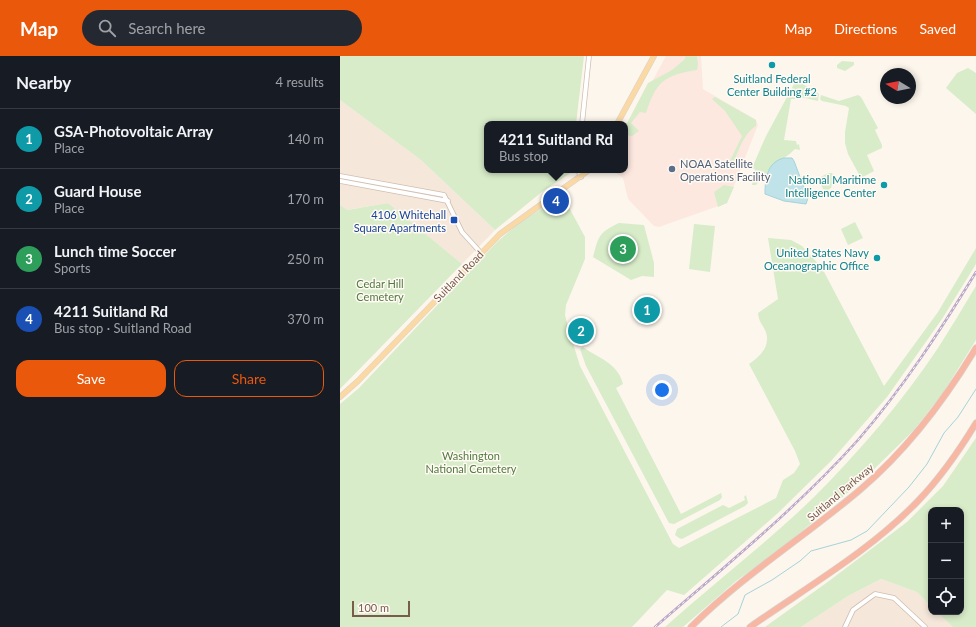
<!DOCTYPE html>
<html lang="en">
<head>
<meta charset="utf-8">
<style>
	:root { --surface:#171b24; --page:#242831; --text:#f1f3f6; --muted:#9ea1a6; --line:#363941; --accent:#ea580c }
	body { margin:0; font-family:Lato,sans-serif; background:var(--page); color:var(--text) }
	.controls { position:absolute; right:12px; bottom:12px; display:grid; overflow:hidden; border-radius:8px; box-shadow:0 2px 6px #0003 }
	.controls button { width:36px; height:36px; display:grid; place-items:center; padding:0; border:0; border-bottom:1px solid var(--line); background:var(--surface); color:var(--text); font:20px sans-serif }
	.compass { position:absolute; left:540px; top:12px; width:36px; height:36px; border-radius:50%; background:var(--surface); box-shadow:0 2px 6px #0003; rotate:280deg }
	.scale { position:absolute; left:12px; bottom:10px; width:58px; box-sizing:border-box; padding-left:4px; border:2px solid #7a5c4d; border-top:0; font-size:11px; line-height:14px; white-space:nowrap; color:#7a5c4d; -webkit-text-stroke:3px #fffaf3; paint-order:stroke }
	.you { position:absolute; left:322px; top:334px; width:14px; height:14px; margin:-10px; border:3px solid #fff; border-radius:50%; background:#1a73e8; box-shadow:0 0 0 6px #1a73e833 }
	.badge { display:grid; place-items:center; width:26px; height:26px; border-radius:50%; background:var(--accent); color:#fff; font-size:13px; font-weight:700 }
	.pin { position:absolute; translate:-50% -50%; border:2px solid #fff; box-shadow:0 1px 4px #0006 }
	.popup { position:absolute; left:144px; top:65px; width:144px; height:52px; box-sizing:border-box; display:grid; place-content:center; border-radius:8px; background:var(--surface); filter:drop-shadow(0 1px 3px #0005); font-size:13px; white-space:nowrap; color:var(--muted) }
	.popup b { font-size:15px; color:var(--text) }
	.popup::after { content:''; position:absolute; left:50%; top:100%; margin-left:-8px; border:8px solid transparent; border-top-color:var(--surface) }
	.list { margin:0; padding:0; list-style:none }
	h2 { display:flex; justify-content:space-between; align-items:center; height:52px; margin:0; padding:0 16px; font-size:17px }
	h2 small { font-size:13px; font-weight:400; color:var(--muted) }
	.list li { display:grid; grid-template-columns:26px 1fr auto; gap:12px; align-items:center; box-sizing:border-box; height:60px; padding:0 16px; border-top:1px solid var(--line) }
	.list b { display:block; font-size:15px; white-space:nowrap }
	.list p { margin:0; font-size:13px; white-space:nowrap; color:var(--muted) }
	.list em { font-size:13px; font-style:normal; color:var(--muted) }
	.actions { display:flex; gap:8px; padding:12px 16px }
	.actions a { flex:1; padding:9px 0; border:1px solid var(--accent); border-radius:12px; text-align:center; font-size:14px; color:var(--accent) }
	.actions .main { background:var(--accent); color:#fff }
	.icon { flex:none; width:22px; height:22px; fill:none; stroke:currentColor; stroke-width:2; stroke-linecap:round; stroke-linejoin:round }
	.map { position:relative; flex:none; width:636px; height:571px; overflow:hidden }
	header { display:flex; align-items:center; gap:24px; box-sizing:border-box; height:56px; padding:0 20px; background:var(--accent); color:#fff }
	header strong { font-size:19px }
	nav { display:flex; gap:22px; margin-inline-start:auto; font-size:14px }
	.search { width:280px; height:36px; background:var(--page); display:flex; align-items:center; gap:10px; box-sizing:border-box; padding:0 14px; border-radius:22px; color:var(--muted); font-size:15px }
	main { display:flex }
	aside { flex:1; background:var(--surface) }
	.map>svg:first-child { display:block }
	.residential { fill:#f5e8da }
	.commercial { fill:#fde8e0 }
	.green { fill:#d8ecc9 }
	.water { fill:#bfe3e8; stroke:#a5d3da }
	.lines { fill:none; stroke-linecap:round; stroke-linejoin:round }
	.stream { stroke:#a5d3da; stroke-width:1 }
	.minor-casing { stroke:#d1beb0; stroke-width:5.5 }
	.major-casing { stroke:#dad1cd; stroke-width:6 }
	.highway-casing { stroke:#dad1cd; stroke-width:7 }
	.minor { stroke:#fff; stroke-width:4 }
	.major { stroke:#fbd9a5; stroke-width:5 }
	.highway { stroke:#f7b7a3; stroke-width:5.5 }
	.rail-casing { stroke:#b9a8c9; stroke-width:2.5 }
	.rail { stroke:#fffaf3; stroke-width:1; stroke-dasharray:3; stroke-linecap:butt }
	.culture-dot { fill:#0f9aa8; stroke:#fffaf3; stroke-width:1.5 }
	.service-dot { fill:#5c6f8a; stroke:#fffaf3; stroke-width:1.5 }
	.transit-dot { fill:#1a4fb4; stroke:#fffaf3; stroke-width:1.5 }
	.labels { text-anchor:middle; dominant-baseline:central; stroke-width:3; stroke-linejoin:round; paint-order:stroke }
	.culture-label { font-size:11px; fill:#0d838f; stroke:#fffaf3; text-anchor:end }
	.service-label { font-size:11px; fill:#4e5e75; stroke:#fffaf3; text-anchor:start }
	.transit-label { font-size:11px; fill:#164399; stroke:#fffaf3; text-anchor:end }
	.street-label { font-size:11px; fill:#7a5c4d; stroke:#fffaf3 }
	.park-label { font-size:11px; fill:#537a41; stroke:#fffaf3 }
</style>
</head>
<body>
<header>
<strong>Map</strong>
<div class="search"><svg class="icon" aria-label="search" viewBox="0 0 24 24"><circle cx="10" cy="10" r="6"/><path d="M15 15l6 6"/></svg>Search here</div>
<nav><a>Map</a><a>Directions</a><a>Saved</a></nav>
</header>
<main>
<aside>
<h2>Nearby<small>4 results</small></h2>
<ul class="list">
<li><span class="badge" style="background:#0f9aa8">1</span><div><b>GSA-Photovoltaic Array</b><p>Place</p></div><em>140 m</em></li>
<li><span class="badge" style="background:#0f9aa8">2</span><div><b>Guard House</b><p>Place</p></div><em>170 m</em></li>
<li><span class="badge" style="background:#2e9e5b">3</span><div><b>Lunch time Soccer</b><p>Sports</p></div><em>250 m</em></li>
<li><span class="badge" style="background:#1a4fb4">4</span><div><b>4211 Suitland Rd</b><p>Bus stop · Suitland Road</p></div><em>370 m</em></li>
</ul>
<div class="actions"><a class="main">Save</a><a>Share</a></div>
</aside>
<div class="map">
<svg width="636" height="571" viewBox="0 0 636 571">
	<rect width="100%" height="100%" fill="#fdf6ec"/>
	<g class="residential">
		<polygon points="0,44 81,104 155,174 122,208 48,147 6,154 0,149"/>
		<polygon points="541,523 577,536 591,550 591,556 597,556 613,571 461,571 508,540"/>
	</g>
	<polygon class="commercial" points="326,0 361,0 363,33 416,64 418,69 387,147 319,171 314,170 288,143 283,122 272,114 285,114 285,75"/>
	<g class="green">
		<polygon points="0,0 244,0 236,68 147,68 147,114 232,114 232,116 203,135 155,174 81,104 0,44"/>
		<path d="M345,0H357L358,8L357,14C324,19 316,26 306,57L300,56L291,67L299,75L292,80L286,79L285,71L308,27L332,14L345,3Z"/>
		<polygon points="502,5 514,6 514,9 505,15 497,12 497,9"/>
		<polygon points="628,12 636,17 636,58 606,32 617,17"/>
		<path d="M461,27L479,38L478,45L456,40L455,43H451L444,84L456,85L457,89L459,88L460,94L455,93C444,105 430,105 425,123L420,124L416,129H412L415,113L412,112L426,80L454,28Z"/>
		<polygon points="481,39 499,45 518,39 521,41 538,72 535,74 542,89 542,92 527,99 534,115 521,122 508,98 505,87 505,76 509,52 506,50 482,45 480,43"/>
		<path d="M375,41L416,64V70C404,77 397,97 393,110L387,111L402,80L385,55L372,43Z"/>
		<polygon points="488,117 492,117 494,121 491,132 486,135 483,133 479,124 481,121"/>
		<polygon points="384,129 394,131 387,147 378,151 374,136"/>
		<path d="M219,141L225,144L245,181V203L226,249L225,259L228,271L240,310L333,488L339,492L436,442L443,424L454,417L460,408L455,395L409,308C420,301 432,289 425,274C421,266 419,266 418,257L438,243L428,182L451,184L462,190L482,212L544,330L598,256L636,192V208L602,263L547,341L491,405L438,457L344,539L327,534L292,571H0V348L19,332L157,186L178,168Z"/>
		<polygon points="48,147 122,208 0,333 0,149 7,154"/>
		<polygon points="515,166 523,182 508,189 501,173"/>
		<path d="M279,167L304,169L314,207V221L302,220L291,224L253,201C259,180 258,177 279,167Z"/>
		<polygon points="354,168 375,170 370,216 349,213"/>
		<path d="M636,230V284L603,337L574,374L523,424L443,491L396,525L343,571H325C374,527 427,487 474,441C519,396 562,346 598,292C611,272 623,251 636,230Z"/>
		<path d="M243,291C258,302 278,307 283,328L276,332L341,458L381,437L382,441L380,444L334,468L329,467L246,310L240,293Z"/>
		<polygon points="636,382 636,571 613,571 597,556 621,556 621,454 591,454 591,550 577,536 541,523 508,540 461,571 425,571 489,525 567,466 603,430"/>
		<polygon points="406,439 408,447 405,450 342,483 339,482 335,479 337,473 383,449 389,452 405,444 404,441"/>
	</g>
	<path class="water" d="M444,102H452L454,105L468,142L466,148L444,145L425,138C425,123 427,106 444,102Z"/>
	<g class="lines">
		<polyline class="stream" points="381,571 398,558 405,539 432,524 460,505 471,495 511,484 527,475 569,431 587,408 604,377 618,361 636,333"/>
		<g class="minor-casing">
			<g id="minor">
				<polyline points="242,68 249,0"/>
				<polyline points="238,114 241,121"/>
				<polyline points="0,120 104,139 122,176 141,197"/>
				<polyline points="0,125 108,145"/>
				<polyline points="505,571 513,554 535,538 554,542 585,571"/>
			</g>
		</g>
		<g class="major-casing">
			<g id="major">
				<polyline points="277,68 314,0"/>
				<polyline points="0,341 18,325 160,178 249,114"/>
			</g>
		</g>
		<g class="highway-casing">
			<g id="highway">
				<path d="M351,571C403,519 466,480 521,433C568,393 604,345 636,292"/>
				<path d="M410,571C467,531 530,495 578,445C601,421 619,395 636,367"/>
			</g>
		</g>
		<use href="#minor" class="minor"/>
		<use href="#major" class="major"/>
		<use href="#highway" class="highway"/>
		<g class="rail-casing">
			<path id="rail" d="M315,571C384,511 456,453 518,384C563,332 600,275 636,216"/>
		</g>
		<use href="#rail" class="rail"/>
	</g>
	<g class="culture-dot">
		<circle cx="432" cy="9" r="4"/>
		<circle cx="544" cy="129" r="4"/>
		<circle cx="537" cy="202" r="4"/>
	</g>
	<circle class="service-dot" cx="332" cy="113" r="4"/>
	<rect class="transit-dot" x="110" y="160" width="8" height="8" rx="2"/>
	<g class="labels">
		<g class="culture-label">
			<text x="432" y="22" text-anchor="middle">Suitland Federal<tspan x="432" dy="13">Center Building #2</tspan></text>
			<text x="536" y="123">National Maritime<tspan x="536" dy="13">Intelligence Center</tspan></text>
			<text x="529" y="196">United States Navy<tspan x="529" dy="13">Oceanographic Office</tspan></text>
		</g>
		<g class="service-label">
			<text x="340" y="107">NOAA Satellite<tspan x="340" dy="13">Operations Facility</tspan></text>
		</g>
		<g class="transit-label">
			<text x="106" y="158">4106 Whitehall<tspan x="106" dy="13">Square Apartments</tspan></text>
		</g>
		<g class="street-label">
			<text transform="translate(118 220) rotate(-46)">Suitland Road</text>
			<text transform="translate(500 436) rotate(-40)">Suitland Parkway</text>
		</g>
		<g class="park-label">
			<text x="40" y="227">Cedar Hill<tspan x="40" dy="13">Cemetery</tspan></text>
			<text x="131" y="399">Washington<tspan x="131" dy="13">National Cemetery</tspan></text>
		</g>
	</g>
</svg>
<div class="controls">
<button>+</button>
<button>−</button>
<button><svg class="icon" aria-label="locate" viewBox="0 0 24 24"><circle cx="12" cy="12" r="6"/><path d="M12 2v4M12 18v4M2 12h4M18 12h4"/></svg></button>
</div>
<svg class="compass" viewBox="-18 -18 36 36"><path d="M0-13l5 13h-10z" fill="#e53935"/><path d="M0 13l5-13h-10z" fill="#9ea1a6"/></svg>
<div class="scale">100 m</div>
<div class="you"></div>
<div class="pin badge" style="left:307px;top:254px;background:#0f9aa8">1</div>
<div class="pin badge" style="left:241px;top:275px;background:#0f9aa8">2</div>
<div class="pin badge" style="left:283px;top:193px;background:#2e9e5b">3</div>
<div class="pin badge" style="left:216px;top:145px;background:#1a4fb4">4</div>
<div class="popup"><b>4211 Suitland Rd</b>Bus stop</div>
</div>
</main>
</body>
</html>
